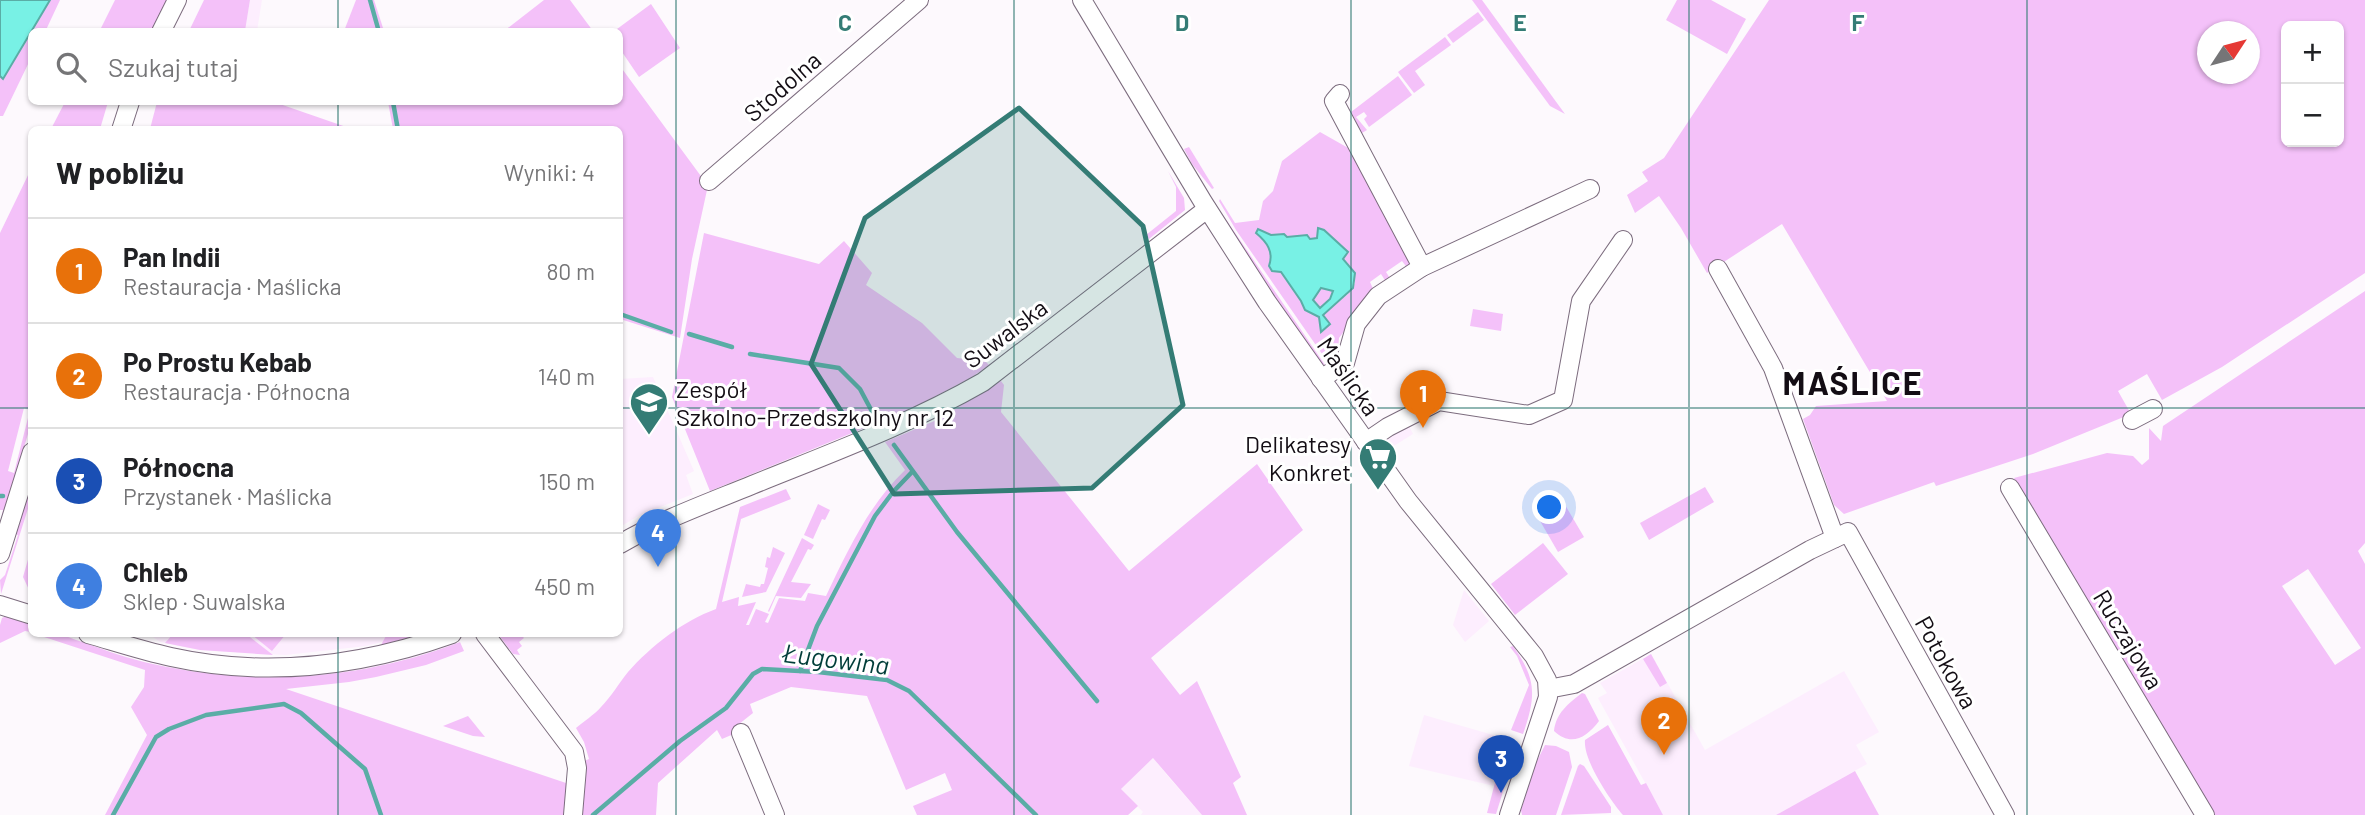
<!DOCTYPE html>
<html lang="pl">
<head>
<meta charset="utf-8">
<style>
	:root { --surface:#fff; --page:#f2f2f2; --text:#202124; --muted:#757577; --line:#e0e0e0; --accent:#347c75 }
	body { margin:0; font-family:Barlow,sans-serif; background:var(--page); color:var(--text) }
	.controls { position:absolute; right:21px; top:21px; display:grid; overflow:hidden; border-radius:10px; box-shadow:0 2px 5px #0004 }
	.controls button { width:63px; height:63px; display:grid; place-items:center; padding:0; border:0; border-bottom:2px solid var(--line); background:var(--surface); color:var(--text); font:35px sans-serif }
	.compass { position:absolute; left:2197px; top:21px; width:63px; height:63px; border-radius:50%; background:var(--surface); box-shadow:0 2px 5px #0004; rotate:54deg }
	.you { position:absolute; left:1550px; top:508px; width:24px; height:24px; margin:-18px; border:5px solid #fff; border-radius:50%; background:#1a73e8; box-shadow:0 0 0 10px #1a73e833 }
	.badge { display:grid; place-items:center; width:46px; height:46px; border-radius:50%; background:var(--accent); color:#fff; font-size:23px; font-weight:700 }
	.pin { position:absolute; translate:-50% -58px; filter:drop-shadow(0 2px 4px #0008) }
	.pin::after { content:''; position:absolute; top:37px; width:24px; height:21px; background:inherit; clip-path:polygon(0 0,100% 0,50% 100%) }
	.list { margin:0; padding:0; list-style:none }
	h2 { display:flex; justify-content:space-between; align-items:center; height:91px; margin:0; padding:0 28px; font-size:30px }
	h2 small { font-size:23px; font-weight:400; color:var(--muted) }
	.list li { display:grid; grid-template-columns:46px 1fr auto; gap:21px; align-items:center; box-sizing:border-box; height:105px; padding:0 28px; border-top:2px solid var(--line) }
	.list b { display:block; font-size:26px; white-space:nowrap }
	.list p { margin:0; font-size:23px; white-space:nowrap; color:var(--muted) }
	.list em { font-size:23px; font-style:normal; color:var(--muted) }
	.icon { flex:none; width:38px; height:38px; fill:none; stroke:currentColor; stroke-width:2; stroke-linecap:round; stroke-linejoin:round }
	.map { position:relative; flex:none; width:2365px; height:815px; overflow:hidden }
	.search { position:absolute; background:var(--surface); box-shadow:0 2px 5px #0004; left:28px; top:28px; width:595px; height:77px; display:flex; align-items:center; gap:18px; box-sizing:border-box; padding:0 24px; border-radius:10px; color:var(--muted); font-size:26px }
	.panel { position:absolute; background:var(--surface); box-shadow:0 2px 5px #0004; left:28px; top:126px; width:595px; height:511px; border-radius:10px }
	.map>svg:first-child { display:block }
	.built { fill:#fdeefe }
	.green { fill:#f4c1f9; fill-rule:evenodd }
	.water { fill:#78f1e5; stroke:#5aada6; stroke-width:2; fill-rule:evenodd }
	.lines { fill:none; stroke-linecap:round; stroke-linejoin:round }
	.stream { stroke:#5aada6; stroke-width:4.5 }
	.minor-casing { stroke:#7c6c7e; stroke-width:20 }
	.minor { stroke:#fff; stroke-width:18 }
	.marked { fill:#347c75; fill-opacity:0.2; stroke:#347c75; stroke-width:5; stroke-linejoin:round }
	.grid { fill:none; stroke:#347c75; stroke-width:2; stroke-opacity:0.55 }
	.labels { text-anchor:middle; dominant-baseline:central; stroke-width:6; stroke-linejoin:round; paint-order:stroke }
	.street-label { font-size:24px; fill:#130d14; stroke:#fff }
	.poi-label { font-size:24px; fill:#130d14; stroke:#fff; text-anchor:start }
	.water-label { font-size:26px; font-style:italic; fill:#013d39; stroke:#fff }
	.district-label { font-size:32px; font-weight:bold; letter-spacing:2px; fill:#130d14; stroke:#fff }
	.grid-label { font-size:23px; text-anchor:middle; font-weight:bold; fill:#347c75; stroke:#fff; stroke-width:6; stroke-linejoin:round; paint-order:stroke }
</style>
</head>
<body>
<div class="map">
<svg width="2365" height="815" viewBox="0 0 2365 815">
	<rect width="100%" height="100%" fill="#fdf9fd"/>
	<g class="built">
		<polygon points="250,0 262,0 257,31 245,32"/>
		<polygon points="653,377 694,471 686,475 693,494 638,516 620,527 620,379"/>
		<polygon points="1408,424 1413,434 1389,449 1381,438"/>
		<polygon points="1464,590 1489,621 1465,642 1453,625"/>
		<polygon points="149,634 415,634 366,646 285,655 200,650 160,642"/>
		<polygon points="1651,654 1705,750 1844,671 1879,732 1856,745 1867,764 1776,815 1663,815 1598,698 1607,693 1600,683"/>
		<polygon points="1424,715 1507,739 1494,786 1409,766"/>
		<polygon points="1153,758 1171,780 1202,815 1141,815 1143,812 1121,789"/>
	</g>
	<g class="green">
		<polygon points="50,0 60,0 45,32 32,32"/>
		<polygon points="115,0 169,0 152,31 99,32"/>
		<polygon points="204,0 250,0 245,31 189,31"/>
		<polygon points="356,0 374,0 384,31 344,31"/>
		<polygon points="544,0 570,0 593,31 504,31"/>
		<polygon points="1472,0 1482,0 1565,114 1550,106"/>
		<polygon points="1677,0 1711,0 1746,19 1727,54 1666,20"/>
		<path d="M1769,0H2365V273L2222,367L2162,400L2147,374L2118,391L2131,414L2033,454L1936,486L1934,482L1844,514L1834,505L1803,419L1810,415L1816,406L1887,401L1782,224L1707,273L1681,228L1659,196L1635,213L1627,195L1648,181L1642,172L1664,158ZM2286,26H2339V142H2286ZM2208,32H2250V74H2208Z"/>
		<polygon points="651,4 680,48 639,77 620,49 620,32 617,31 617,29"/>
		<polygon points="1478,12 1484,20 1453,43 1447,35"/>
		<polygon points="32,32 31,58 3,116 0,116 0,76 3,79"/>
		<polygon points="1445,37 1451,45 1415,71 1425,85 1414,93 1398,72"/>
		<polygon points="620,66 706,183 707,190 692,259 680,338 620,319 620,130 393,129 388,102 620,102"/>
		<polygon points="1398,76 1412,95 1369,127 1364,119 1367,116 1364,112 1356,117 1367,130 1362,133 1351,112"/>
		<polygon points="65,102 108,102 100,129 51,129"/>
		<polygon points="157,102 274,102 352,129 150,129"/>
		<path d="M1320,132L1350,149L1411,260L1408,269L1402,261L1386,272L1391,280L1386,282L1381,274L1370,282L1374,291L1339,338L1337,360L1329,364L1236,230L1219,201L1220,199L1235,223L1259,220L1263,201L1273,191L1282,161ZM1318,229L1350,266L1355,283L1348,294L1323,315L1321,331L1319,317L1305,310L1301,301L1280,272L1272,271L1269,266L1272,258L1267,242L1271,235L1284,234L1287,237L1306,235L1310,239L1317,238Z"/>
		<polygon points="1189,147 1214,188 1212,189 1192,164 1184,149"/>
		<path d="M31,169V424L0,527L3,510H0V233ZM24,408L30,410L14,473L8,471Z"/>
		<polygon points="1168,171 1184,198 1185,210 1149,239 1146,235 1176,211 1176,187"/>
		<polygon points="1214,202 1325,365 1320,364 1273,298 1213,203"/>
		<polygon points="704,233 819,264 844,241 872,273 866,285 922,323 957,358 985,361 989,365 972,377 911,409 710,491 672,397"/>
		<polygon points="1321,287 1333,290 1330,299 1320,309 1313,300"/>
		<path d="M2365,291V543L2358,551L2365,564V815H2214L2014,478L2107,453L2133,456L2142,465L2149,459V428L2161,441L2163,426ZM2308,569L2361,648L2335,665L2282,586Z"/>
		<polygon points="1473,309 1503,314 1501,331 1470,326"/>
		<path d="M1001,381L1004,385L1001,412L1129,571L1257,464L1303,530L1151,658L1180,695L1197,681L1241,777L1233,783L1247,815H1202L1153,758L1121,789L1138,806L1128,815H917L913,806L952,790L945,773L906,790L867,696L791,687L750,704L753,713L734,728L736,733L722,739L717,730L658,783L656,815H577L582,762L589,759L584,742L576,728C584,721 594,715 601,707C611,697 619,683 628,672C651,646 683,621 716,609L740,507L786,489L791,499L741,519L722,602L739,597L738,606L756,602L746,625H749L756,609L769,614L765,622L768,623L779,598L805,601L808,593L826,596C848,550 868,506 905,470L885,442L939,419Z"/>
		<polygon points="31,480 31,499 1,594 0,580 5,575 18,535 15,534"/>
		<polygon points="1705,487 1714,502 1649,540 1640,523"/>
		<polygon points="1558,493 1584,537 1558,552 1532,507"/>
		<polygon points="818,504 830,510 825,520 822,519 813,539 804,535"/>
		<polygon points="802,538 814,545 811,550 808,549 791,582 811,584 801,598 776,596 769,612 768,611"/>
		<polygon points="1543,543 1568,574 1515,615 1491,584"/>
		<polygon points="773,547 785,553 766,592 742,597 746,584 760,587 761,584 764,584 768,568 765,567 767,557 770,558"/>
		<polygon points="31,549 32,594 31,594 23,577"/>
		<polygon points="6,616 31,625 31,632 25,631 0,643 0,625 2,618"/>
		<path d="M35,634C41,634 49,632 56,634C65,635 73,639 82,642C105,650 129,659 153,664C257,687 361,680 460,642L464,651L426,665L376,677L349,682L286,689L566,783L568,815H105L147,735L131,707L144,687L145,670Z"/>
		<polygon points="173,634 246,634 273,655 200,650 165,643"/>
		<polygon points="251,634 286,634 272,651"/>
		<polygon points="387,634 422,634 381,645"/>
		<polygon points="498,634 520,634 524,638 519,642 522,646 517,650 520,655 513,654"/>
		<path d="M1513,646C1537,680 1536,696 1523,734L1511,730L1529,685L1517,656L1510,647Z"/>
		<polygon points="1651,654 1667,683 1660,687 1643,659"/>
		<path d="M1582,693L1585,694L1599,721C1586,738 1571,747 1554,731C1556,713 1568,704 1582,693Z"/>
		<polygon points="468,716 485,737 473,736 443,726"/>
		<path d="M1608,725L1641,785L1646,783L1663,815H1623C1610,800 1583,760 1585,740Z"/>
		<polygon points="1545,745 1556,746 1569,752 1572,767 1556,815 1522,815 1521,810 1536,763"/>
		<polygon points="1501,760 1510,760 1512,763 1496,814 1487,813"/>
		<polygon points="1580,764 1584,766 1611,807 1611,813 1561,815 1578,766"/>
		<polygon points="1855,771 1879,815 1776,815"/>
	</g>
	<g class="water">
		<polygon points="0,0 50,0 3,79 0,76"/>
		<path d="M1318,228L1324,230L1348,252L1343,259L1355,273L1353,288L1323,315L1330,324L1321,332L1319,317L1305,310L1301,301L1281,272L1272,271L1269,266C1274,252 1267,242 1256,233L1258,229L1271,235L1284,234L1287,237L1307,235L1310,239L1317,238ZM1321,288L1333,291L1330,299L1320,308L1313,300Z"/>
	</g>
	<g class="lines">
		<g class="stream">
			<polyline points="370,0 379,32"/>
			<polyline points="393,102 398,130"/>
			<polyline points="620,314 671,332"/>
			<polyline points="689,334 732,347"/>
			<polyline points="750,354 839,368 860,389 876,419"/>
			<polyline points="894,445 957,532 1097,701"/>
			<polyline points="0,496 3,496"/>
			<polyline points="800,671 817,626 875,516 893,492 912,472"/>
			<polyline points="113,815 156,737 169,729 206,715 284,704 301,713 365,769 381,815"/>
			<polyline points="593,815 680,741 726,708 753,674 762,669 818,672 887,680 909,691 1036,815"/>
		</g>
		<g class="minor-casing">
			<g id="minor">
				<polyline points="1082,0 1203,202 1267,302 1408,501 1534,656 1547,680 1548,697 1509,815"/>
				<polyline points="161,32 177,0"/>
				<polyline points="1340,94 1334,101 1422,267"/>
				<polyline points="121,130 130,102"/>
				<polyline points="709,181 919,0"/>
				<polyline points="1718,269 1773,368 1835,538"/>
				<polyline points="1321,379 1345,363 1356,324 1378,296 1422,267 1590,189"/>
				<polyline points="2132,420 2153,409"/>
				<polyline points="1366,442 1388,427 1439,401 1529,415 1563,400 1581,301 1623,240"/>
				<polyline points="2010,488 2205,815"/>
				<path d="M620,544C661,520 708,503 752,485C831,453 910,424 983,382L1207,209"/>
				<polyline points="0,554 32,452"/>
				<polyline points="0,605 32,615"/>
				<path d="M88,634C116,642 143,651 171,657C266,678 362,666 452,634"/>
				<polyline points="485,634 574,752 577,768 573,815"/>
				<polyline points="1548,689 1574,684 1810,550 1848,532 2005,815"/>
				<polyline points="741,733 775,815"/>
			</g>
		</g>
		<use href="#minor" class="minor"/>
	</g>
	<path class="marked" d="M1019,108L1143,226L1183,405L1092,488L894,494L811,364L865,218Z"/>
	<path class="grid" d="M338,0V32M676,0V815M1014,0V815M1351,0V815M1689,0V815M2027,0V815M338,102V130M0,408H32M620,408H2365M338,634V815"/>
	<defs>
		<g id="school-pin" transform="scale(2.0125)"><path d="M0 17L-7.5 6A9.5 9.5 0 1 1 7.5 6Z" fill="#347c75" stroke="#fff"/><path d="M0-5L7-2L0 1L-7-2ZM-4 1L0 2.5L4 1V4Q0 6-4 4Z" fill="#fff"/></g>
		<g id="supermarket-pin" transform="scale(2.0125)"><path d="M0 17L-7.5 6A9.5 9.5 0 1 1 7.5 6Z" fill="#347c75" stroke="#fff"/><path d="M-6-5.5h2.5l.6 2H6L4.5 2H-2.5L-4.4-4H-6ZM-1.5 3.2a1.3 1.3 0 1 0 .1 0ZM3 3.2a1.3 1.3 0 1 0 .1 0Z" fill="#fff"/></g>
	</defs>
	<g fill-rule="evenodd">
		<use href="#school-pin" x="649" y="402"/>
		<use href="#supermarket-pin" x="1378" y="457"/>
	</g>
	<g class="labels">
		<g class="street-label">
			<text transform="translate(782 86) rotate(-41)">Stodolna</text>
			<text transform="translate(1005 333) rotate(-37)">Suwalska</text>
			<text transform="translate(1349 376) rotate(55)">Maślicka</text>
			<text transform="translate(2129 639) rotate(59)">Ruczajowa</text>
			<text transform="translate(1947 662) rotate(61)">Potokowa</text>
		</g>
		<g class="poi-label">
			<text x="676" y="388">Zespół<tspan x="676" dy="28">Szkolno-Przedszkolny nr 12</tspan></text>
			<text x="1351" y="443" text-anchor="end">Delikatesy<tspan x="1351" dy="28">Konkret</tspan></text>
		</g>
		<g class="water-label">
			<text transform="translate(836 658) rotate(7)">Ługowina</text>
		</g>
		<g class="district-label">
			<text x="1853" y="382">MAŚLICE</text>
		</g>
	</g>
	<g class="grid-label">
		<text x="845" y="31">C</text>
		<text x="1182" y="31">D</text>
		<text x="1520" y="31">E</text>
		<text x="1858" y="31">F</text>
	</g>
</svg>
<div class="controls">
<button>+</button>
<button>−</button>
</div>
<svg class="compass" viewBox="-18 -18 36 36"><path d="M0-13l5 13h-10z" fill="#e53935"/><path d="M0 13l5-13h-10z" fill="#757577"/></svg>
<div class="you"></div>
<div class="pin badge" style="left:1423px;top:428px;background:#e8710a">1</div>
<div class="pin badge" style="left:1664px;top:755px;background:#e8710a">2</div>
<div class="pin badge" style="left:1501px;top:793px;background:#1a4fb4">3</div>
<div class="pin badge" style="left:658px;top:567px;background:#3f7fe0">4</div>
<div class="search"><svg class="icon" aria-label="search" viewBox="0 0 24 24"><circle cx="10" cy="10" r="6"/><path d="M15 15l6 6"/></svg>Szukaj tutaj</div>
<section class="panel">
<h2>W pobliżu<small>Wyniki: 4</small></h2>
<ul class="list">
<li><span class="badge" style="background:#e8710a">1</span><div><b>Pan Indii</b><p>Restauracja · Maślicka</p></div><em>80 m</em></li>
<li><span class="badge" style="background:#e8710a">2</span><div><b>Po Prostu Kebab</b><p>Restauracja · Północna</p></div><em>140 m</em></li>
<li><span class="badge" style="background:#1a4fb4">3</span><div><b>Północna</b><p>Przystanek · Maślicka</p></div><em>150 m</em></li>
<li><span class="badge" style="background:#3f7fe0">4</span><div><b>Chleb</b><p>Sklep · Suwalska</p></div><em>450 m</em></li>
</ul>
</section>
</div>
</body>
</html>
